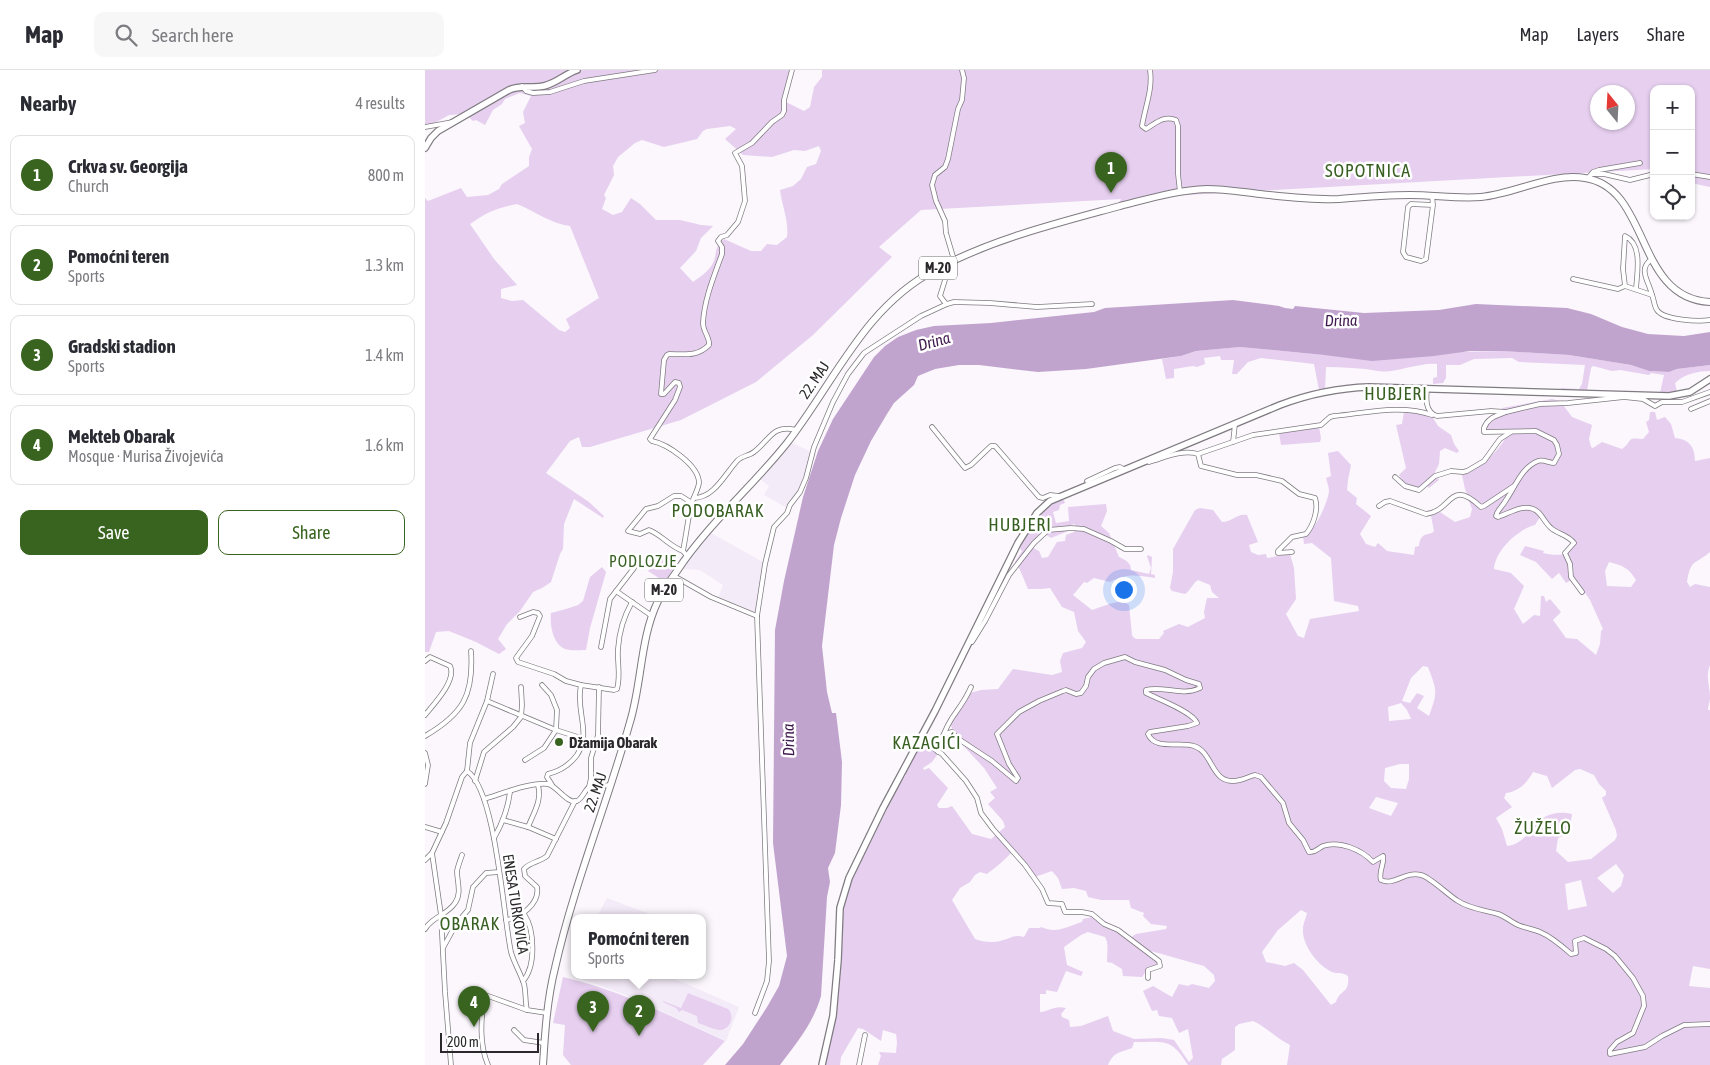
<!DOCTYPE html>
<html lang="en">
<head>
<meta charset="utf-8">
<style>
	:root { --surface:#fff; --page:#f7f7f7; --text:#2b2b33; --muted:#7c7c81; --line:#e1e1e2; --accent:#396420 }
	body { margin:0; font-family:"Asap Condensed",sans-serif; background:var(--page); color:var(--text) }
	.controls { position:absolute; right:15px; top:15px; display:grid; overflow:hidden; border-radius:10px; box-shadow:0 1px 4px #0004 }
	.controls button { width:45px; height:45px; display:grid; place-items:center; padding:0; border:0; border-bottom:1px solid var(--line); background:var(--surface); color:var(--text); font:25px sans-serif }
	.compass { position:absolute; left:1165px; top:15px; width:45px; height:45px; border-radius:50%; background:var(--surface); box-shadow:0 1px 4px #0004; rotate:342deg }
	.scale { position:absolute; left:15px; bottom:12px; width:99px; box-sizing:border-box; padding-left:5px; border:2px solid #2a282a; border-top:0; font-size:14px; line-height:18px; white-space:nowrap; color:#2a282a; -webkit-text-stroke:4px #fff; paint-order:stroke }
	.you { position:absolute; left:698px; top:519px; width:18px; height:18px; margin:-12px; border:4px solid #fff; border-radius:50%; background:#1a73e8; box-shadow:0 0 0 8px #1a73e833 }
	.badge { display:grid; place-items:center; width:32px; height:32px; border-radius:50%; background:var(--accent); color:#fff; font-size:16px; font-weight:700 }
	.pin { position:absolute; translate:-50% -41px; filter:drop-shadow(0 1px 2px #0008) }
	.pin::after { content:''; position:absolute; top:26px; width:18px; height:15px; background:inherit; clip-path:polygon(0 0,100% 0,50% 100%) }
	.popup { position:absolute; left:146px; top:844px; width:135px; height:65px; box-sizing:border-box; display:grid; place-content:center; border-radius:10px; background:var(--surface); filter:drop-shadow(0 1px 4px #0005); font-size:16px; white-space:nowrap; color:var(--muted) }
	.popup b { font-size:19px; color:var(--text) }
	.popup::after { content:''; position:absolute; left:50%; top:100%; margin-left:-10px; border:10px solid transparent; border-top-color:var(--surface) }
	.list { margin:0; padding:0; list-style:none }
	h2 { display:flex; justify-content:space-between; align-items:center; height:65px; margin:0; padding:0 20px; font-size:21px }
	h2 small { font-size:16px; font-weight:400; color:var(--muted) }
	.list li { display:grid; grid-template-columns:32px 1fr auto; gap:15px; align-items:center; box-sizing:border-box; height:80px; margin:0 10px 10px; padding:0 10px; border:1px solid var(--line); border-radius:10px }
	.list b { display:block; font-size:19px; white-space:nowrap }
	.list p { margin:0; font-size:16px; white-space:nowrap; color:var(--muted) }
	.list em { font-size:16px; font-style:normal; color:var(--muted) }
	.actions { display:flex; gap:10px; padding:15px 20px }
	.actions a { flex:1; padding:11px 0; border:1px solid var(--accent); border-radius:10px; text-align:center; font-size:18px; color:var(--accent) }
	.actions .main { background:var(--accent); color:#fff }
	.icon { flex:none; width:28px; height:28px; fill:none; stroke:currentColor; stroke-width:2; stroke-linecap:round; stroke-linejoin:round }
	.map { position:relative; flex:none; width:1285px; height:995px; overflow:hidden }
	header { display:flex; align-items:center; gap:30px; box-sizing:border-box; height:70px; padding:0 25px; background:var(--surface); border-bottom:1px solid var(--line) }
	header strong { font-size:24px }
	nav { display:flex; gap:28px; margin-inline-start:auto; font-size:18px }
	.search { width:350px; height:45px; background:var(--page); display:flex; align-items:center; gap:12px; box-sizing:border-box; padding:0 18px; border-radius:10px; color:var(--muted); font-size:19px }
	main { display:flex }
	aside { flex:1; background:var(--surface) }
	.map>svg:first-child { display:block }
	.built { fill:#f4ebf8 }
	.green { fill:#e6cfef; fill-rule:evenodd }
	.water { fill:#c1a4ce }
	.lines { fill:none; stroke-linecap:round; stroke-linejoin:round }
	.street-casing { stroke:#7f7b80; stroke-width:5.5 }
	.secondary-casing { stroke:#7f7b80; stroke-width:8 }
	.primary-casing { stroke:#7f7b80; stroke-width:8 }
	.street { stroke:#fff; stroke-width:4 }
	.secondary { stroke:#fff; stroke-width:5.5 }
	.primary { stroke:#fff; stroke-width:6 }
	.poi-dot { fill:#396420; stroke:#fff; stroke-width:2 }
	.labels { text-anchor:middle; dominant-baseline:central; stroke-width:5; stroke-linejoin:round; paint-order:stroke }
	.shield { fill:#fff; stroke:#6a686a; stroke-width:1 }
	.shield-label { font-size:14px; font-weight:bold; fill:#2a282a }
	.street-label { font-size:15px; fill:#2a282a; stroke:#fff }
	.poi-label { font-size:15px; font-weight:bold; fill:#2a282a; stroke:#fff; text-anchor:start }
	.water-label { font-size:16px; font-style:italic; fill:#401a4e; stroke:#fff }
	.neighbourhood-label { font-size:16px; letter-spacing:1px; fill:#396023; stroke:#fff }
	.quarter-label { font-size:18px; letter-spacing:1px; fill:#396023; stroke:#fff }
</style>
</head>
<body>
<header>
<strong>Map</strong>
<div class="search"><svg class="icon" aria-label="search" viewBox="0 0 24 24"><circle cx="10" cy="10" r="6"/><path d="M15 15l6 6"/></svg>Search here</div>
<nav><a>Map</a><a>Layers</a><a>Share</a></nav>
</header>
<main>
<aside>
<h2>Nearby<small>4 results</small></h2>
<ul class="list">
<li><span class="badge">1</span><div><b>Crkva sv. Georgija</b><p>Church</p></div><em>800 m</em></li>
<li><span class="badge">2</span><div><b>Pomoćni teren</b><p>Sports</p></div><em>1.3 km</em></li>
<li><span class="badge">3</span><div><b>Gradski stadion</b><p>Sports</p></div><em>1.4 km</em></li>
<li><span class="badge">4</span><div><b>Mekteb Obarak</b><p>Mosque · Murisa Živojevića</p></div><em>1.6 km</em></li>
</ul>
<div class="actions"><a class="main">Save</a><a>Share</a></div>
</aside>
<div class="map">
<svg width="1285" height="995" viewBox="0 0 1285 995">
	<rect width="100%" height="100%" fill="#fbf7fd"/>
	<g class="built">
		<polygon points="367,373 387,382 381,405 375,420 362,438 339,425 344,416 335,409"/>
		<polygon points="286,463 338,492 331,542 293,528 298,515 275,500 258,499"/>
		<polygon points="182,828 232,847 172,847"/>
		<polygon points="150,903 150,905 241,905 314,937 301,971 206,927 149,906"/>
	</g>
	<g class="green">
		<path d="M0,0H365L357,30L379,41L385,37L389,17L397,7V0H1285V117L1266,113V19H1229V99L724,127L694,134L696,129L496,140L454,177L467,187L388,265L331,312L256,350L165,377H157L154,367L145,371L121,403L164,432L179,446L178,448L149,429L139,454L138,479L135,484L126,512L117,518L108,522L95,541L82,554L73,569L81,579L74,584L51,572L24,561L11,562L4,582H0V128L3,131L36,118L42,127L63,125L74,119L77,114L104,96V87L107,79L94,56L100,53L98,42L106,26L95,23L80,29L77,34L68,40L60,55L51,50L48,51L41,44L24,45L6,55L0,56ZM1172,22H1202V52H1172ZM305,56L311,59L300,69L318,85L347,87L369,80L380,81L394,76L396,81L391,94L382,97L376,109L368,116L355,120C357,136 364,151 362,167L352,175L342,174L336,181H326L299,169C288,178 293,182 288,193C284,201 275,207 268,212L255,198L271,181L276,168L288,156L276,155L255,150H231L215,134L206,128L197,142L188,145L177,139L181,128L179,125L189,105L188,96L193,87L210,73L217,70L239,77L272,69L278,61L282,59ZM92,134C109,141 127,154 145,156L174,228L141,249L145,258L140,262L134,260L98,230L87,231L76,228V219L92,215L69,189L45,154C62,142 71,138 92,134Z"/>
		<path d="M815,277L899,285L1077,281L1144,285L1206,295L1224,301L1244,302L1252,299L1285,295V301C1273,301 1259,304 1250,313L1252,322L1235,323L1239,305L1226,303L1224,305L1195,300L1187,301L1168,296L1166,298L1162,321L1136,320V318L1154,319L1157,314L1160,295L1094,292L1087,288L1049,289L1035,295H1021V308L1018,313L1008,314V308L1012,307V294C995,292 969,304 953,301C936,298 919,297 901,297L900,319L894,320L889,294L836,288L823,292L812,304H807L809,290H796L795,286L779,288L780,294L772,297L768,296L749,299V308L741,309L737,289L756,286L771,281Z"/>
		<path d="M1127,329L1135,331L1147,347L1167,355L1164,369L1166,377L1168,378L1177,372L1197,379C1209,370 1200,367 1218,369L1224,362L1221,352L1224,350L1225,342H1230L1232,350L1240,347L1246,354L1250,368C1264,369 1270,377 1270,391L1285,388V482C1270,495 1266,488 1262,512L1265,517L1270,514L1285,517V595C1280,607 1285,615 1285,628C1285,632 1283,635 1283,640H1285V899L1268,896L1264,916L1285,918V995H862L865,975C851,968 841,957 828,951L814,954L810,957V980L797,989L796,995H763C746,967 739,972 709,972L707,978C695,983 689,981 683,995H453L456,986L454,982L471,983L472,972L471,964L458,960L456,971L438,959L433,958L416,987L415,995H400L417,838L428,808L473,717L481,705L478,704L495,675L497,674L508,680L512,685L507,692L498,698L499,700L504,698L523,718L512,735L514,738H522L527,736L547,764L566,769L580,757L578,751L563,734L570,728L565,722L572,718L559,698L534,671L526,656L527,649L545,623L556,620L573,619L588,599L627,605L637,602L635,591L638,583L657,578L661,572L653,561L649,542L637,537L625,518L616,519H603L595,500L590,492L597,481L594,477C602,457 615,438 635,429L639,430L640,433L635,435L634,440L628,442L631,453L644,451L643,437L681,434L682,441L676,456L684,463L694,487C700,490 706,492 706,500L724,504L726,498L722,486L723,485L727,487L726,504L730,505V508C711,505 702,503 685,512L669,508L662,513L659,512L648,525L667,540C678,537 695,527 704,535L707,565L708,567L711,569H734L739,563L738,561L754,554L763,557L780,548L779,542L782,528H794L787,522L785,515L773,510C767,514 766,520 760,524L747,521L745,518L748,502V479L770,440L775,438L788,440L797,452C807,452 812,443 822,445L833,472L824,475L826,482L833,485L841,484L842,488L865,484L869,498L871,529L861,544L873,566L879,568L885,549L934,541L933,536L909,531L906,488L887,473L879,474L878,466C889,464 903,432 904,421C904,417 902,412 901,408L906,406L903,383L913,381L926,395L923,410L922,420L932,428L931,434L946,446L935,464L941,474L950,477L953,473L962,481L989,485L990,477L994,476C995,466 998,465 1007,463L1009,461L1006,446L1015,442L1030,452L1045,447L1047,439L1040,419L1037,405C1054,399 1080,377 1084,359L1061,360C1062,349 1073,347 1082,344V340H1076L1077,338ZM1115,447L1129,459L1151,472C1145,487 1132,486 1118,483L1119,481L1100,476L1095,485L1111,492L1127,509L1134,503L1141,513L1150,508L1165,530L1178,559L1176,561L1175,574L1171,585L1152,569L1141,568L1128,550L1136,542L1125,529L1121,532L1119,526H1116L1115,546L1109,545L1098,554L1089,539L1099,516L1086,503L1069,499C1070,481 1093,459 1110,455ZM650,454L649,462L641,465L640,471L632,472L623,487L617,488L614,481L606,477L614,464L618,466L620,464L626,468L643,461L641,460L646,455ZM1184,492C1197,495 1204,498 1211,510L1206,517L1182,516L1180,501ZM998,596L1003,597C1012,621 1013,621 1004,646L992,638L999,626L992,623L985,633L977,631L986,608ZM976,633L982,640L986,649L964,651L963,637ZM975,694H984V709L981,719L966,718L959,711L960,698ZM1155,699L1169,705L1174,714L1181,721V725L1177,728L1191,760L1192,766L1190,770L1166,789L1143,792L1131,781L1133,768C1143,765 1146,753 1147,744C1107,736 1110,773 1082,776L1077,759L1071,748L1087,737L1079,728L1081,723C1094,721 1102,713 1108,702L1122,706L1127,718L1150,700ZM951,727L973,733L966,746L944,738ZM587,782L607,808L627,801L633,808L637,819L649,818L661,821L663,827L676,830H704L706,838L719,843L718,846L726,854L742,856L741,859L711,864L705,868L692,858L672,846L658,849L657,852C641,857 632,864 616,857L615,858H604L599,867C588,864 585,869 575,871C568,873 557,872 550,869L527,830L535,818L545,812L550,805L555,802L562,804C571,797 580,790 587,782ZM1191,794L1199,805L1196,816L1188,823L1172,808ZM1156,810L1162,836L1143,840L1140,814ZM876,840L882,843C881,848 878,854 878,859C877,875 892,894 905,901C912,905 916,901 923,906C925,924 915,919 911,932L906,935L878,900L869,893L860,896L841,892L837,882L853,860ZM663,862L680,867C684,873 682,884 682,892L687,893L697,899L698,906L717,907L721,901L735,894L726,881L779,896L789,905L790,911L784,918L767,914L763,916L754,914L747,927L728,916L718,921L727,941L732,940L734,946L747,948L754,963L763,959L768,988L764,992L749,970L737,968L709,969L688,961L683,946L656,956L645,957L644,950L637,947L636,944L641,938C630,935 625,941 615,942V924H621V920L632,922L641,901L656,906L658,902L642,895L639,877L656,865Z"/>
		<path d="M989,341L1008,348L1013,356L1026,365L1029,374L1034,381L1032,383L1020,378L1015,381L1014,394L1010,402L1014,410L1004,418L999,413L994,417C985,418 978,414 974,405L981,398L971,355L977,354L979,342Z"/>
		<polygon points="894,357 896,368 895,372 856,375 854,363"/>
		<polygon points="235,482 252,493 240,512 223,501"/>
		<path d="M177,497L181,502L165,558L161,580C155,580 146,581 140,579C127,573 125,554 126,543L141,539L153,535L158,531L165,507Z"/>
		<path d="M138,907C195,920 247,947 300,971L278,995H146L138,985L140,955L128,953Z"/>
		<path d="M263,923L303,939C311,947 304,961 294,960C287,959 280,955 273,953L272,946L257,940L254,942L251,938L238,932V931L256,938Z"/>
	</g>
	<path class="water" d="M808,230L854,236L860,238L868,239L870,236L939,243L1014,240L1051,234L1142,238L1166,244L1197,257L1223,264L1259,266L1285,262V295L1252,299L1244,302L1224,301L1206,295L1144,285L1077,281H1045L1009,286L947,291L899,285L815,277L771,281L756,286L661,299L613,302L554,295H534L510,299L493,306L489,315L469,333L462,344L446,371L430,405L416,448L409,475L397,576L402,622L407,643H411L417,692L416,735L410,783L403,798L405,812L402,827L396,926C388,954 372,972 355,995H300L318,974L342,937L354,916L362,886L348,773L350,560L359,511L378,427L393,381L408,349L449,287L460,276L473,267L491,260L509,256L566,253L669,242L680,238Z"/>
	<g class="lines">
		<g class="street-casing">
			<g id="street">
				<path d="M725,0C728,19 720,37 717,56L721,59C731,53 739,45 751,50L753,56V104L755,122"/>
				<polyline points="97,16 101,21 108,23 125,22 159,11 230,0"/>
				<polyline points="0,57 28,52"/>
				<polyline points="1167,104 1179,104 1205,110 1229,104"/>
				<polyline points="1266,104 1285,107"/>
				<polyline points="1163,108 1168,102 1174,100 1215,93"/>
				<polyline points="1007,126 1008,135 1001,189 996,191 981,187 978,182 983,137 986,134 1008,135"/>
				<path d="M1227,189C1212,199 1224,211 1227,225"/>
				<polyline points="529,190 521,163 520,151 511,131 507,115 510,105 520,97 523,89 533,39 537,30 539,8 537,0"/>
				<polyline points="513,198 520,210 515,226 521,234"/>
				<polyline points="1148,209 1193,219 1200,216"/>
				<path d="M1211,219C1212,203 1218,174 1200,166L1198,199L1200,216L1227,225C1229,229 1229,236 1232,240C1238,250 1274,252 1285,250"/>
				<path d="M1002,318C1001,329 1000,342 1012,346L1066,341L1081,342L1115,334L1143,333L1199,327L1218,329L1230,336L1237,332H1257L1285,322"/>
				<polyline points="1266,339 1285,331"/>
				<path d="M1081,342C1072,346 1063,347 1059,358V362L1111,361L1129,370L1132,375L1134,384L1129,393C1124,393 1118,389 1113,391C1097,397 1090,417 1081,430C1078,436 1072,440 1071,446L1073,447C1085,443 1102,431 1114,443C1118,447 1121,454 1126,458C1133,464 1143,465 1149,473L1140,483L1145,494L1146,507L1157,522"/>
				<polyline points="507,357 540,398 546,395 566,376 570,376 614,427 618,428 625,425 634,426"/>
				<polyline points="808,372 810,354"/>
				<path d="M773,384L776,396L812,405H831L857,411L874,424L890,428C894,439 888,456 881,464L867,467L853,481V483L867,482"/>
				<path d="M724,392C739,388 757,379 773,384L828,365L896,355L905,347L909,346C941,343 976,334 1007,345"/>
				<polyline points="970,407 980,416 994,420 1010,406 1026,401 1038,402 1042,401 1059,391 1075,369 1086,362"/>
				<polyline points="662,411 690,398 695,397 700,400"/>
				<path d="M269,428C289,428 300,404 312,391C316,386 324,386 329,382C345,370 347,354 371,360"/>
				<path d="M954,436L960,432L965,431L1001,444C1028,441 1024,407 1056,437L1059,436L1089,416"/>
				<path d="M258,481C244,476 237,465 224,460L215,464L203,461L221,439L233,436L249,426H256L267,433"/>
				<path d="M262,486L258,481C261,465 263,450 266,435C268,428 273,420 274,413C274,395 242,374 227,371L225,369L250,330L255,317L254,313L250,312L239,324H236L239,290L242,285L244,284C260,284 272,287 284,275C285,267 278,262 278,253C279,230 289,206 297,184V177L293,171L296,167L302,165L313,152L320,131L317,96L310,83L327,73L347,52L357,45L359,41V30L367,0"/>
				<polyline points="249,506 286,527 332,546"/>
				<polyline points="191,521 227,546"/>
				<path d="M95,547L108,542L113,543L115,546L107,566L91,588L93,592L129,604L141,611L156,615L189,620L192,619C196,605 192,593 193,579C194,563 199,546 207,532"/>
				<polyline points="547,572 560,551 584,505 609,473 623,460 646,458 659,459 686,471 700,479 716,479"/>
				<polyline points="176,577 185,529 209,498"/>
				<path d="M0,591L5,587L25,596C32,610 9,634 0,645"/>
				<polyline points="62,631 131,660 159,669"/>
				<path d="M0,666C38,644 49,625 46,581"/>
				<path d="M517,667L523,663L527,662L532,668L567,691L591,711L593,708L584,694L572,664L594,642L614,631L638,621L641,620L651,624L656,623L661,616L663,607L669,599L679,593L700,587L710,592L740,600L761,610L774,614L775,618C756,627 738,615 721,620V623C733,629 768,642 772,653L763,656L725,662L723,664C730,681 755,671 769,676C790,683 785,717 815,710C820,709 825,706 830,705L836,707L858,733L864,753L878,770L884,782C890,783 892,779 898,776C914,770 937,780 948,792L958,786C960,793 953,802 956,810C970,816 979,801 996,805C1005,807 1023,825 1033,831C1045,839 1060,840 1073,844C1080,846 1086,852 1093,855C1100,858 1108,859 1115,862C1127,867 1137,876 1146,884L1151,883L1150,871L1159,868L1181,879L1190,886L1208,908L1218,926L1219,936L1208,963L1192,972L1185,980V984L1220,977L1237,966L1259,955L1285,954"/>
				<polyline points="494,672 503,675 517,684 541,711 552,728 556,743 568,759 600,795 617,819 623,833 637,834 640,842 657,842 667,844 679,854 693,860 734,891 735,896 723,900 723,908"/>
				<path d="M513,682C516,670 520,659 527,648C534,638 541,629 546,617"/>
				<polyline points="0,683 3,695 0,714"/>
				<polyline points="100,690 119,678 131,660 132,640 126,625 117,615"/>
				<path d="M42,701C71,720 78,845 86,882C89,893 95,902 99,914C101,922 100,931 102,940L122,943"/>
				<polyline points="42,701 45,673 62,631 68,604"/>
				<polyline points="50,711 59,682 88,657 96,647 97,635 96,617"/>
				<path d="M127,715L122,707L123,704C135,701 144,696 152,685C167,662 150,641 156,615"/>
				<polyline points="164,717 166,708 166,688 173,665 174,617"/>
				<path d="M59,729C76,724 105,712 123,714C132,716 143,735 152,731C157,729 160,720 164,717L186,715"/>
				<polyline points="78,750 103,757 131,769"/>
				<polyline points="0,757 17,762"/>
				<path d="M103,757C109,742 117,731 113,715"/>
				<path d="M69,768C77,754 83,738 85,722"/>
				<polyline points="0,790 7,783"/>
				<path d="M81,850C96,848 115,833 112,817L100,806L99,799C105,792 115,792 122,786L150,731"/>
				<path d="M0,859C7,847 22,845 30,833C37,823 32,812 32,801C33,796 35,791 37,785"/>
				<polyline points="18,878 31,854 43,840 48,817 61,803 74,802"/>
				<path d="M98,911C111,896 110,860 99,844"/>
				<polyline points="330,943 342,911 344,891 332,546 340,494 349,457 362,443 365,435 375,422 381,408 389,377 408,332 423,304 439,283 496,246 522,234 529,232 565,233 612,237 667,234"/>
				<polyline points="89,960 99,970 119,973"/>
				<polyline points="26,995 20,922 16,845 7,783 21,753 37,707 42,701"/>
				<path d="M63,995C54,974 56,950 59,928L63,926L66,927L102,940"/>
				<polyline points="434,995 440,965"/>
			</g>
		</g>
		<g class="secondary-casing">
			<g id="secondary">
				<path d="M0,78L6,68L13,61L84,20C96,14 107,19 119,16C132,13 140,4 152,0"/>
				<path d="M397,995L408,946L413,890L415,838L424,808L458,738L510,641L593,473L612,443L625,431L855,335C884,324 913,318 944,317L1244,326L1265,322L1285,309"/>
			</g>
		</g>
		<g class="primary-casing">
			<path id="primary" d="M118,995C120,963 122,930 130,898C149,814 182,734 205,652C217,613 215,568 233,531C238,520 245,511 252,501C283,454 327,417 362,373C409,313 439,237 510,200C567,169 633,153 695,136C723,129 752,120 782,119C799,119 817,122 835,124C861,127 887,130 914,129C938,127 962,125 985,125C1009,125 1033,129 1056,127C1090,124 1127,102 1160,108C1226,118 1209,228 1285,232"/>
		</g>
		<use href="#street" class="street"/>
		<use href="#secondary" class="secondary"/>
		<use href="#primary" class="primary"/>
	</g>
	<circle class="poi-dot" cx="134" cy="672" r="5"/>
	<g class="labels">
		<g class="shield">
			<rect x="494" y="186.5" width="38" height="23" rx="4"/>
			<rect x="220" y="508.5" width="38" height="23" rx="4"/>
		</g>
		<g class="shield-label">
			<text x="513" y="198">M-20</text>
			<text x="239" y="520">M-20</text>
		</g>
		<g class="street-label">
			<text transform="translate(389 310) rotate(-56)">22. MAJ</text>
			<text transform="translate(170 722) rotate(-71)">22. MAJ</text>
			<text transform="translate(91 834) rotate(81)">ENESA TURKOVIĆA</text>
		</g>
		<g class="poi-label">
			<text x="144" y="672">Džamija Obarak</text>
		</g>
		<g class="water-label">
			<text transform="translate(916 250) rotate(-1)">Drina</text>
			<text transform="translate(509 271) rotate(-15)">Drina</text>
			<text transform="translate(363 670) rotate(-91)">Drina</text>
		</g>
		<g class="neighbourhood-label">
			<text x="218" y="491">PODLOZJE</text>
		</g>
		<g class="quarter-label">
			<text x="943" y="100">SOPOTNICA</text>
			<text x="971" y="323">HUBJERI</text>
			<text x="293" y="440">PODOBARAK</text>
			<text x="595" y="454">HUBJERI</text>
			<text x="502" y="672">KAZAGIĆI</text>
			<text x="1118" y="757">ŽUŽELO</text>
			<text x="45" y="853">OBARAK</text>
		</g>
	</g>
</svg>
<div class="controls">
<button>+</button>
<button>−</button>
<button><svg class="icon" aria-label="locate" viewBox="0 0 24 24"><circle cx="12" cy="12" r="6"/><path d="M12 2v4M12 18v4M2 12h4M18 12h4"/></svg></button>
</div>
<svg class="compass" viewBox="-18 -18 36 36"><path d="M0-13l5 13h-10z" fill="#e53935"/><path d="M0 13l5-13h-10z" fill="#7c7c81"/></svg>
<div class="scale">200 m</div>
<div class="you"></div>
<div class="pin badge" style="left:686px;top:123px">1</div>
<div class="pin badge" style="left:214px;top:966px">2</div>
<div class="popup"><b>Pomoćni teren</b>Sports</div>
<div class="pin badge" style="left:168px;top:962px">3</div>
<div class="pin badge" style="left:49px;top:957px">4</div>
</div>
</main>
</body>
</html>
